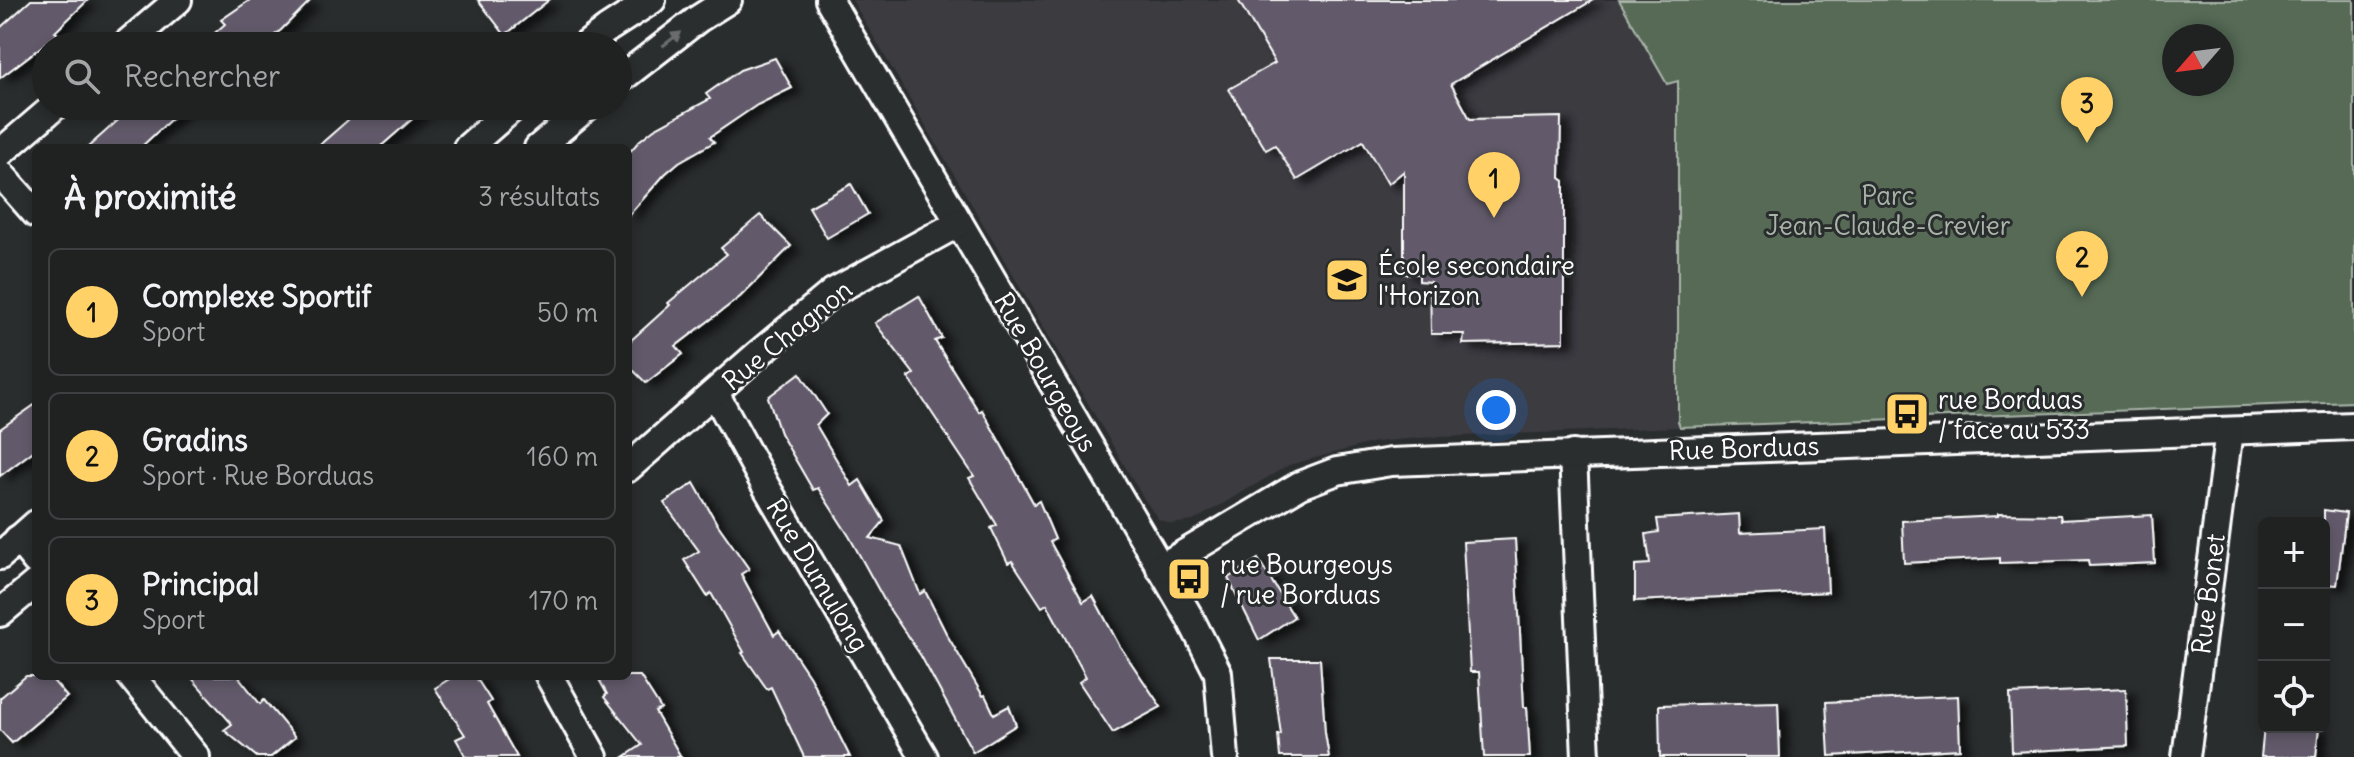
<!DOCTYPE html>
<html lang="fr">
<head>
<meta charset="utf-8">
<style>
	:root { --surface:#202222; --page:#2d2f2f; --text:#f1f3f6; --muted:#a2a4a5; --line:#3d3f40; --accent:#ffd166 }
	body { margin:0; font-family:Delius,sans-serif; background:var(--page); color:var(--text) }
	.controls { position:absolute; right:24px; bottom:24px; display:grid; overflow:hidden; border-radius:12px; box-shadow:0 4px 12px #0003 }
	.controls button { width:72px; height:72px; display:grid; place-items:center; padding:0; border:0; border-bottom:2px solid var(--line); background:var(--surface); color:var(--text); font:40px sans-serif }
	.compass { position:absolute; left:2162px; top:24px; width:72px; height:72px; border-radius:50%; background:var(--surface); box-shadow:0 4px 12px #0003; rotate:242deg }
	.you { position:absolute; left:1496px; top:410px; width:28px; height:28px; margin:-20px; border:6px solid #fff; border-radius:50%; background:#1a73e8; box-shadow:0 0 0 12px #1a73e833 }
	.badge { display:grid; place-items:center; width:52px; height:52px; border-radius:50%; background:var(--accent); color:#111; font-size:26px; font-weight:700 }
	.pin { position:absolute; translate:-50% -66px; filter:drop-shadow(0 2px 4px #0008) }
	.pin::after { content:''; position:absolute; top:42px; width:28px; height:24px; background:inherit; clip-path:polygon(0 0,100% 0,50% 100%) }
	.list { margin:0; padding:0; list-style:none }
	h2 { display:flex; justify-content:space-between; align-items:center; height:104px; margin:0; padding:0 32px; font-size:34px }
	h2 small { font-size:26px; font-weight:400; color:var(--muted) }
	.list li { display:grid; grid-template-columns:52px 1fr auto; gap:24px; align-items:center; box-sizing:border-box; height:128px; margin:0 16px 16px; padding:0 16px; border:2px solid var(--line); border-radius:12px }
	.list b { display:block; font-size:30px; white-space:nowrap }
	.list p { margin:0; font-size:26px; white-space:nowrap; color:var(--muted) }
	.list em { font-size:26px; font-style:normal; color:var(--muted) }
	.icon { flex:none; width:44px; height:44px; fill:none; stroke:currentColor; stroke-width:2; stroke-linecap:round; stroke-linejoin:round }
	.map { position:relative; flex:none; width:2354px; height:757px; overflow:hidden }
	.search { position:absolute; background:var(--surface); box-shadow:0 4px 12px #0003; left:32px; top:32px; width:600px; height:88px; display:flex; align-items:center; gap:20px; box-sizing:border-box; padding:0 28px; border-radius:44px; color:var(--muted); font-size:30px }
	.panel { position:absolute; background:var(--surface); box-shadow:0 4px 12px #0003; left:32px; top:144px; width:600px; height:536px; border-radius:12px }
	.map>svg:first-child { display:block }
	.built { fill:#3b3a40 }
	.green { fill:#566b56; stroke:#aab5aa; stroke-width:2; fill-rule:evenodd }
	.building { fill:#625a6a; stroke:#fff; stroke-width:2; filter:url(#shadow) }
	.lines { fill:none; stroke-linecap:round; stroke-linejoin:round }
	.minor-casing { stroke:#fff; stroke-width:32 }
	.minor { stroke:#2a2d2e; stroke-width:26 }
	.oneway { fill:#6a6c6d }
	.labels { text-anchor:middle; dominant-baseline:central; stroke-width:6; stroke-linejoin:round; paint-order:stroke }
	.park-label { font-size:26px; fill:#aab5aa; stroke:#2a2d2e }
	.poi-label { font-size:26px; fill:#fff; stroke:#2a2d2e; text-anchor:start }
	.street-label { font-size:26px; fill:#fff; stroke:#2a2d2e }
</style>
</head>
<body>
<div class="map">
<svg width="2354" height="757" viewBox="0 0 2354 757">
	<defs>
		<filter id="shadow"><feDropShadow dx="9" dy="5" stdDeviation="4" flood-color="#0009"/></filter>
	</defs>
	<rect width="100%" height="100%" fill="#2a2d2e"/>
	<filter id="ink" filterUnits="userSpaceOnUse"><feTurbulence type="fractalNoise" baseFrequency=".0125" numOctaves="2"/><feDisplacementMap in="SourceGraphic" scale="16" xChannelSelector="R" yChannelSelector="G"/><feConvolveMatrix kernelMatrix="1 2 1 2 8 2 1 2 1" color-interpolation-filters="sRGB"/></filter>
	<g filter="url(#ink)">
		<polygon class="built" points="852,0 1619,0 1667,84 1678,81 1678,421 1680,427 1417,438 1375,442 1289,465 1193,521 1171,524 1158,519 1144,499"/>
		<path class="green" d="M1619,0H2354V402L1680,427L1678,421V81L1667,84ZM2222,36V84H2174V36Z"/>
		<g class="building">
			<polygon points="31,0 88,0 55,32 58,34 0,78 0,28"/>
			<polygon points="250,0 311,0 281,30 261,46 200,46 225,24 221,20"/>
			<polygon points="478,0 549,0 505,35"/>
			<polygon points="1238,0 1593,0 1451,84 1470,119 1561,117 1560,178 1564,181 1564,342 1463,344 1464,334 1431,334 1430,282 1419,281 1419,274 1404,274 1404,171 1388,184 1363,141 1297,180 1275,145 1266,150 1229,89 1275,63"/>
			<polygon points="775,58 792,88 757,105 710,137 714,142 679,162 665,174 628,216 628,154 639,141 654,129 710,99 706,94 740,70"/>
			<polygon points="134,106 185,106 140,148 87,148"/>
			<polygon points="364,106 427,106 379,148 316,148"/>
			<polygon points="851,184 868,214 827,238 809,207"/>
			<polygon points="760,215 791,246 740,297 676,346 683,354 646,383 628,365 628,343 670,305 668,303 727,254 721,248"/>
			<polygon points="919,296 942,338 935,341 979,412 982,410 1034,504 1039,501 1055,539 1050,542 1083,602 1093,596 1119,645 1161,707 1113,733 1079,682 1086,677 1047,604 1042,607 1012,561 1008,563 991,528 997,525 969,478 974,476 908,377 914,374 875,323"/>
			<polygon points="800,373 827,414 816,425 852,486 860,480 884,521 870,538 901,546 920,594 925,591 947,635 983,696 985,695 994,714 1009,706 1016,725 973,752 921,656 888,607 849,536 818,488 813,490 780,433 768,397"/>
			<polygon points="36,404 36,449 0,476 0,429"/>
			<polygon points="694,483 716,522 749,569 741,574 774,635 779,631 810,677 850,757 804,757 771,687 767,689 742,653 744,652 711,593 707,596 684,560 699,551 664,503"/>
			<polygon points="2324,510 2346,513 2337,585 2324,584"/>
			<polygon points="1739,514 1740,533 1825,529 1828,592 1635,601 1635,565 1650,564 1646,534 1659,532 1657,519"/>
			<polygon points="1998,514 2060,515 2061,520 2152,515 2155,563 2089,566 2088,560 2000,563 2000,558 1904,563 1902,521 1998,516"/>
			<polygon points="1515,539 1524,707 1527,707 1530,757 1484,757 1479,672 1470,672 1463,542"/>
			<polygon points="1258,559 1294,617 1259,640 1228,578"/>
			<polygon points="1271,659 1320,659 1325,733 1329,757 1280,757 1278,735 1281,735"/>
			<polygon points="26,676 49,676 67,697 12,743 0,730 0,698"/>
			<polygon points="190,676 238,676 260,704 264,700 295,737 271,757 257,757 224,730 232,724"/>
			<polygon points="454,676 475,676 491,701 487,704 517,757 466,757 456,739 465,735 435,688"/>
			<polygon points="597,676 640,676 661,709 655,712 681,757 624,757 642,745 604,697 607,694"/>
			<polygon points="2126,689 2128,746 2012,752 2010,694"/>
			<polygon points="1958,696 1960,749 1829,756 1826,702"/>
			<polygon points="1778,702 1780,757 1660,757 1659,705"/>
			<polygon points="2264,727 2319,727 2316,757 2261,757"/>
		</g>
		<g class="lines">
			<g class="minor-casing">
				<g id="minor">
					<polyline points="829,0 1190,618 1218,673 1225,757"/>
					<polyline points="124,46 178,0"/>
					<polyline points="585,46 607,29 652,0"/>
					<polyline points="618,81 698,19 728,0"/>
					<polyline points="467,148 515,106"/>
					<polyline points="538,148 588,106"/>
					<polyline points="0,153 55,106"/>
					<polyline points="0,173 36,214"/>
					<polyline points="715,393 764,483 924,757"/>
					<polyline points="1573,454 1586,757"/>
					<polyline points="628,468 758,354 833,292 959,223"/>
					<polyline points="18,539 36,561"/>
					<polyline points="0,556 36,524"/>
					<polyline points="1160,568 1300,485 1337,471 1391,462 2354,426"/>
					<polyline points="0,613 36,583"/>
					<polyline points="131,676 196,757"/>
					<polyline points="549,676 594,757"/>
					<polyline points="2186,757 2229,431"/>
				</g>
			</g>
			<use href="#minor" class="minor"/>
		</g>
		<defs><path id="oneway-solid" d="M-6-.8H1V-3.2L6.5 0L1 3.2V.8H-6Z" transform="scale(2)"/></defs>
		<use class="oneway" href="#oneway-solid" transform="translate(672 39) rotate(-37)"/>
	</g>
	<defs>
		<g id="school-square" transform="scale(2.3)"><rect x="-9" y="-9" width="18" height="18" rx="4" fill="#ffd166" stroke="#2a2d2e"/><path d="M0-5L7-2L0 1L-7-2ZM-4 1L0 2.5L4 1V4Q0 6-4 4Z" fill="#111"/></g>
		<g id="bus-square" transform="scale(2.3)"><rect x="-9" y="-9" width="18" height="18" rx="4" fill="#ffd166" stroke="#2a2d2e"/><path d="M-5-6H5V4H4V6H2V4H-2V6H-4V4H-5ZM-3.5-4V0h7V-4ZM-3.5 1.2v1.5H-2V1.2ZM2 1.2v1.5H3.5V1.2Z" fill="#111"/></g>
	</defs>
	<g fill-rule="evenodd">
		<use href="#school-square" x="1347" y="280"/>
		<use href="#bus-square" x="1907" y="414"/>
		<use href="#bus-square" x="1189" y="579"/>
	</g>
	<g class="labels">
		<g class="park-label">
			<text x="1888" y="195">Parc<tspan x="1888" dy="30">Jean-Claude-Crevier</tspan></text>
		</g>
		<g class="poi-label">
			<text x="1378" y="265">École secondaire<tspan x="1378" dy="30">l'Horizon</tspan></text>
			<text x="1938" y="399">rue Borduas<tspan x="1938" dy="30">/ face au 533</tspan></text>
			<text x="1220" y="564">rue Bourgeoys<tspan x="1220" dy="30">/ rue Borduas</tspan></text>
		</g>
		<g class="street-label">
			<text transform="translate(787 335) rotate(-39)">Rue Chagnon</text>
			<text transform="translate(1046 372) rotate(60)">Rue Bourgeoys</text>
			<text transform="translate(1744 448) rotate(-2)">Rue Borduas</text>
			<text transform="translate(818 575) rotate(59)">Rue Dumulong</text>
			<text transform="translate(2208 594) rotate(-83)">Rue Bonet</text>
		</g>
	</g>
</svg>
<div class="controls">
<button>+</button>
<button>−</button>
<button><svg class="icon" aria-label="locate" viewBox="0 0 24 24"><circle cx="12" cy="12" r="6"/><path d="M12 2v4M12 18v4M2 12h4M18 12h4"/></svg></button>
</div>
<svg class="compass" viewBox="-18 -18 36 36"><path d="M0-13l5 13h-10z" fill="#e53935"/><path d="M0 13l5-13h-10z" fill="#a2a4a5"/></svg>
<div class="you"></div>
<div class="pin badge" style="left:1494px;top:218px">1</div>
<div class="pin badge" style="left:2082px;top:297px">2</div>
<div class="pin badge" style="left:2087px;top:143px">3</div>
<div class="search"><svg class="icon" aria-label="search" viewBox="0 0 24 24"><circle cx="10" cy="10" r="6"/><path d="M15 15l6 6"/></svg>Rechercher</div>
<section class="panel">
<h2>À proximité<small>3 résultats</small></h2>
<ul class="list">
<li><span class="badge">1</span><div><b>Complexe Sportif</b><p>Sport</p></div><em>50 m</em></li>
<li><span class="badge">2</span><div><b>Gradins</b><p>Sport · Rue Borduas</p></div><em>160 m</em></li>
<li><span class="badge">3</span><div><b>Principal</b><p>Sport</p></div><em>170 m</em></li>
</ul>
</section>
</div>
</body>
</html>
